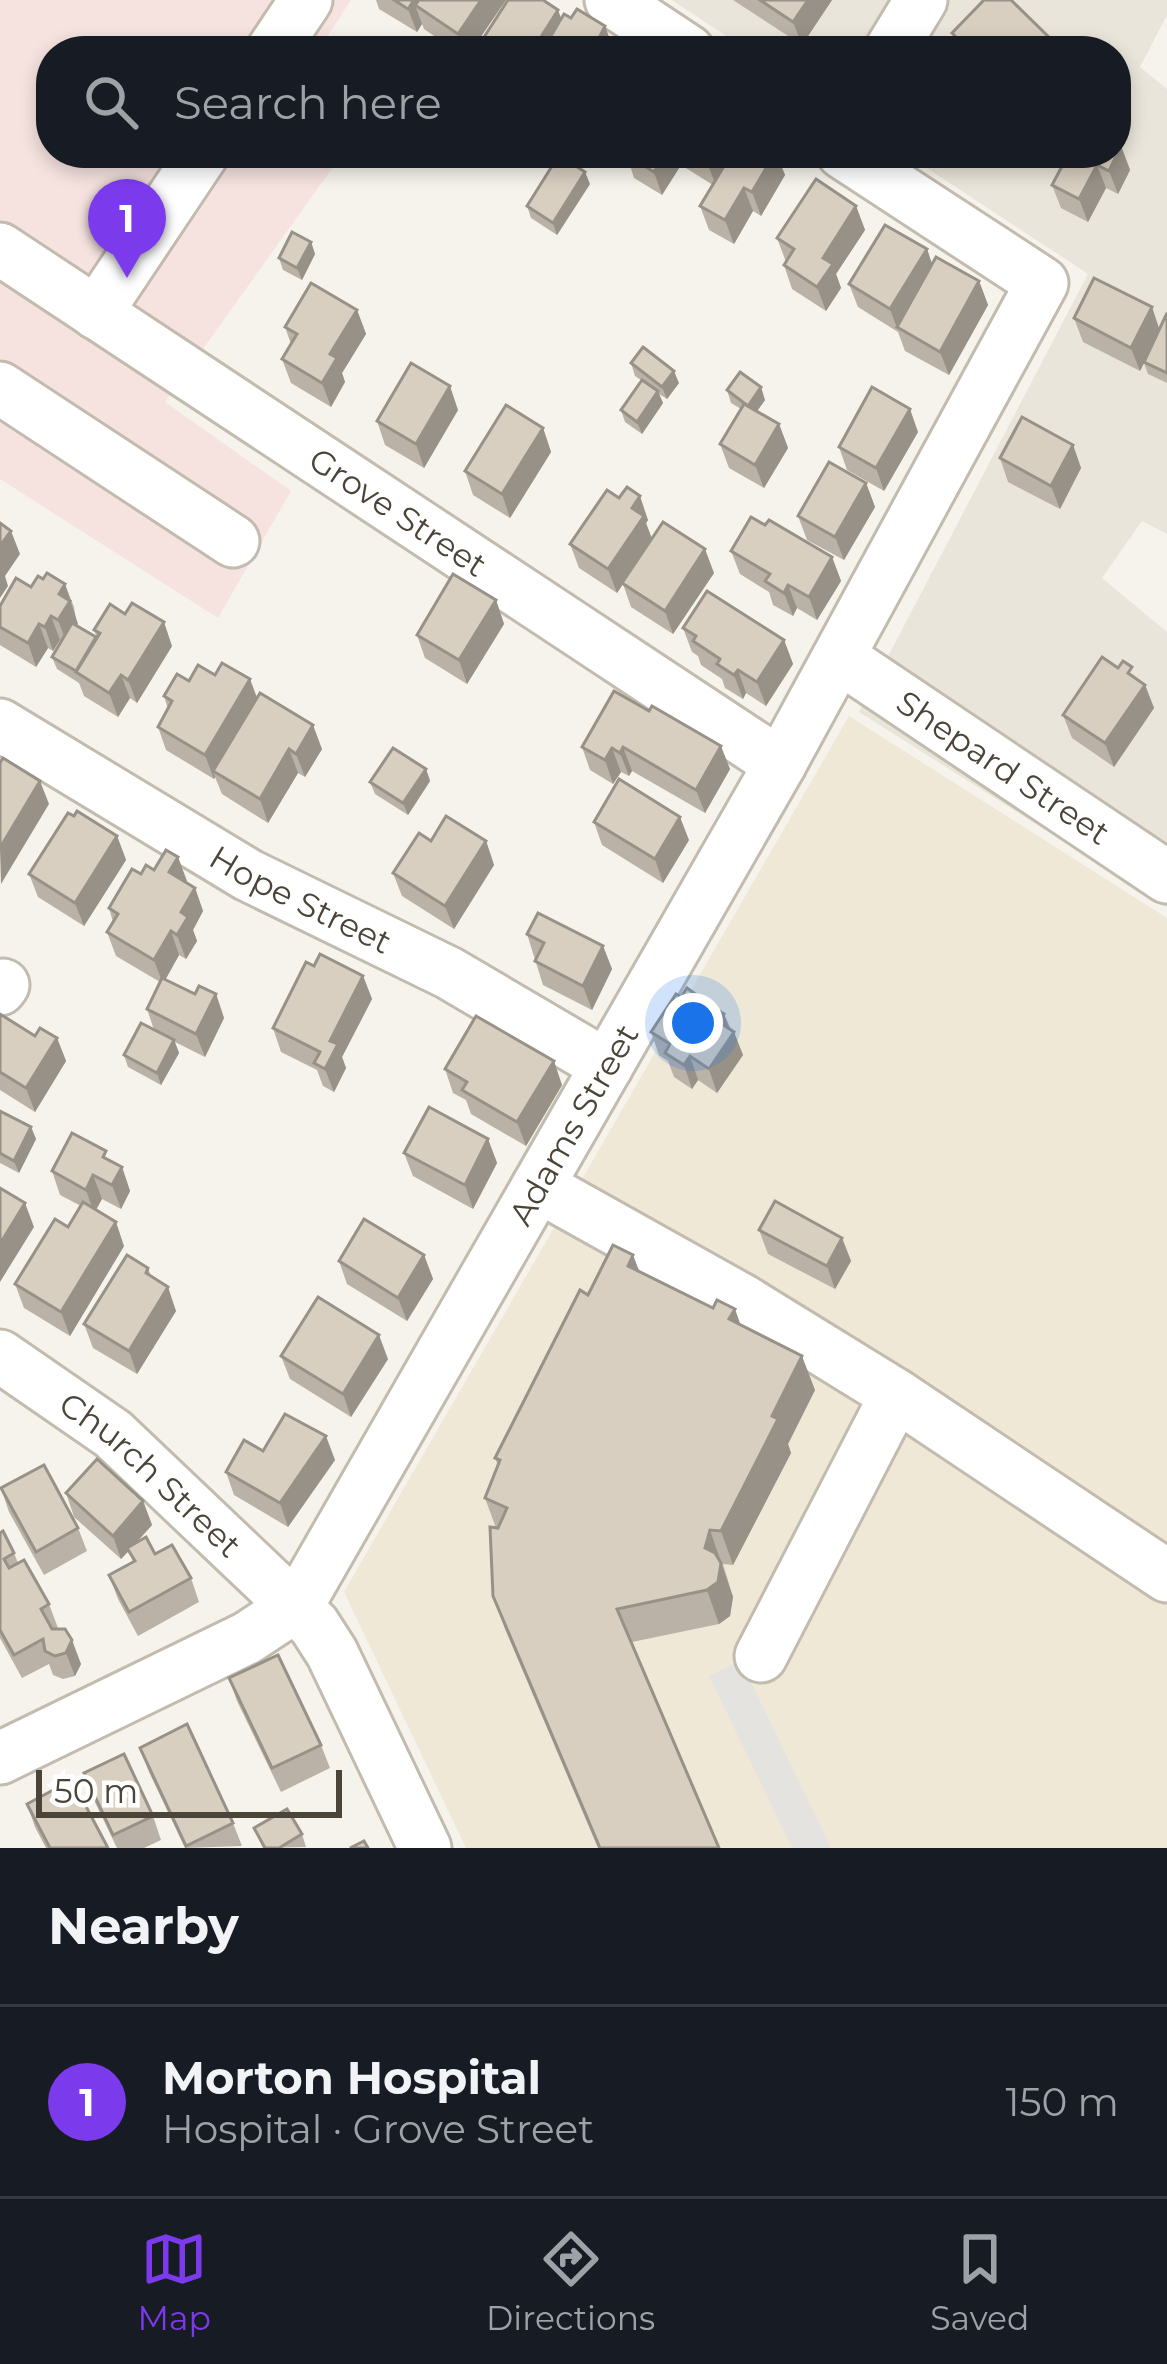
<!DOCTYPE html>
<html lang="en">
<head>
<meta charset="utf-8">
<style>
	:root { --surface:#171b24; --page:#242831; --text:#f1f3f6; --muted:#9ea1a6; --line:#363941; --accent:#7c3aed }
	body { margin:0; font-family:Montserrat,sans-serif; background:var(--page); color:var(--text) }
	.scale { position:absolute; left:36px; bottom:30px; width:306px; box-sizing:border-box; padding-left:12px; border:6px solid #4b4439; border-top:0; font-size:33px; line-height:42px; white-space:nowrap; color:#4b4439; -webkit-text-stroke:9px #fff; paint-order:stroke }
	.you { position:absolute; left:693px; top:1023px; width:42px; height:42px; margin:-30px; border:9px solid #fff; border-radius:50%; background:#1a73e8; box-shadow:0 0 0 18px #1a73e833 }
	.badge { display:grid; place-items:center; width:78px; height:78px; border-radius:50%; background:var(--accent); color:#fff; font-size:39px; font-weight:700 }
	.pin { position:absolute; translate:-50% -99px; filter:drop-shadow(0 3px 6px #0008) }
	.pin::after { content:''; position:absolute; top:63px; width:42px; height:36px; background:inherit; clip-path:polygon(0 0,100% 0,50% 100%) }
	.list { margin:0; padding:0; list-style:none }
	h2 { display:flex; justify-content:space-between; align-items:center; height:156px; margin:0; padding:0 48px; font-size:51px }
	h2 small { font-size:39px; font-weight:400; color:var(--muted) }
	.list li { display:grid; grid-template-columns:78px 1fr auto; gap:36px; align-items:center; box-sizing:border-box; height:192px; padding:0 48px; border-top:3px solid var(--line) }
	.list b { display:block; font-size:45px; white-space:nowrap }
	.list p { margin:0; font-size:39px; white-space:nowrap; color:var(--muted) }
	.list em { font-size:39px; font-style:normal; color:var(--muted) }
	.icon { flex:none; width:66px; height:66px; fill:none; stroke:currentColor; stroke-width:2; stroke-linecap:round; stroke-linejoin:round }
	.map { position:relative; flex:none; width:1167px; height:1848px; overflow:hidden }
	.search { position:absolute; background:var(--surface); box-shadow:0 6px 18px #0003; left:36px; right:36px; top:36px; height:132px; display:flex; align-items:center; gap:30px; box-sizing:border-box; padding:0 42px; border-radius:48px; color:var(--muted); font-size:45px }
	.sheet { height:348px; background:var(--surface) }
	nav { display:flex; justify-content:space-around; align-items:center; box-sizing:border-box; height:168px; border-top:3px solid var(--line); background:var(--surface); font-size:33px; color:var(--muted) }
	nav a { display:grid; justify-items:center; gap:6px }
	nav .on { color:var(--accent) }
	.map>svg:first-child { display:block }
	.residential { fill:#eae5da }
	.education { fill:#efe8d6 }
	.medical { fill:#f6e3e0 }
	.parking { fill:#e5e3e0 }
	.lines { fill:none; stroke-linecap:round; stroke-linejoin:round }
	.minor-casing { stroke:#c2bbae; stroke-width:57 }
	.minor { stroke:#fff; stroke-width:51 }
	.wall { fill:#bab2a6 }
	.shaded-wall { fill:#979187 }
	.building { fill:#d8cfc1; stroke:#979187; stroke-width:3 }
	.labels { text-anchor:middle; dominant-baseline:central; stroke-width:9; stroke-linejoin:round; paint-order:stroke }
	.street-label { font-size:33px; fill:#4b4439; stroke:#fff }
</style>
</head>
<body>
<div class="map">
<svg width="1167" height="1848" viewBox="0 0 1167 1848">
	<rect width="100%" height="100%" fill="#f6f3ec"/>
	<polygon class="residential" points="672,0 1167,0 1167,15 1140,67 1167,89 1167,534 1142,521 1102,578 1167,632 1167,907 859,712 1088,274 904,153 1116,153 1116,51 749,51"/>
	<polygon class="education" points="849,716 1167,918 1167,1848 466,1848 344,1592"/>
	<polygon class="medical" points="0,0 351,0 318,51 51,51 51,153 343,153 165,402 291,491 218,618 0,479"/>
	<polygon class="parking" points="741,1661 831,1848 792,1848 709,1676"/>
	<g class="lines">
		<g class="minor-casing">
			<g id="minor">
				<polyline points="611,0 688,51"/>
				<polyline points="272,51 306,0"/>
				<polyline points="890,51 921,0"/>
				<path id="s1" d="M0,249L780,764"/>
				<polyline points="96,313 203,153"/>
				<polyline points="0,388 233,541"/>
				<path id="s2" d="M839,657L1167,877"/>
				<path id="s3" d="M0,725L248,875L449,973L607,1066"/>
				<polyline points="0,989 3,985"/>
				<polyline points="538,1186 742,1300 896,1395 761,1656"/>
				<path id="s4" d="M0,1356L113,1434L314,1625L332,1653L425,1848"/>
				<polyline points="896,1395 1167,1576"/>
				<path id="s5" d="M0,1758L247,1638L282,1615L305,1592L780,764L1042,283L843,153"/>
			</g>
		</g>
		<use href="#minor" class="minor"/>
	</g>
	<g class="wall">
		<polygon points="376,0 506,0 471,51 456,51 424,29 422,24 417,32 379,9"/>
		<polygon points="733,0 832,0 802,45"/>
		<polygon points="952,33 1060,51 958,51"/>
		<polygon points="1121,146 1130,170 1118,194 1106,188 1088,222 1061,208 1052,185"/>
		<polygon points="626,153 777,153 785,175 761,216 753,211 734,244 709,230 700,206 713,185 681,165 662,195 634,178"/>
		<polygon points="590,184 557,235 531,218 527,206"/>
		<polygon points="856,206 865,230 836,274 841,288 826,311 792,289 784,265 786,262 777,238"/>
		<polygon points="311,242 315,254 302,280 283,270 279,258"/>
		<polygon points="927,249 932,264 979,281 988,305 949,375 905,351 898,332 858,307 849,284"/>
		<polygon points="357,310 366,334 342,373 345,382 331,407 291,383 282,359 291,344 285,327"/>
		<polygon points="1167,313 1167,383 1148,374 1144,363 1140,371 1083,342 1074,318 1160,329"/>
		<polygon points="631,363 679,383 667,399 659,394 663,403 642,434 625,422 621,410 641,380 635,376"/>
		<polygon points="727,390 765,400 757,411 779,424 788,448 764,488 729,468 720,444 741,409 731,403"/>
		<polygon points="458,410 424,468 385,445 377,421"/>
		<polygon points="543,428 551,452 510,518 473,495 465,471"/>
		<polygon points="918,432 884,491 847,470 839,447"/>
		<polygon points="1073,445 1081,468 1060,509 1008,482 1000,458"/>
		<polygon points="866,483 875,507 844,560 807,540 798,516"/>
		<polygon points="619,498 648,520 646,523 652,538 714,573 673,634 631,607 623,584 617,593 579,568 570,544"/>
		<polygon points="765,525 832,557 841,581 817,620 797,608 793,616 773,605 769,592 740,574 731,551"/>
		<polygon points="43,579 65,584 74,607 77,626 97,638 94,630 172,646 137,703 130,698 118,717 84,696 79,683 57,669 52,657 62,641 60,640 53,651 48,648 36,667 0,645 0,606"/>
		<polygon points="496,600 504,624 467,684 425,658 417,635"/>
		<polygon points="683,628 784,640 793,664 766,706 746,693 743,699 725,688 722,679 701,665 698,656 692,652"/>
		<polygon points="1136,679 1145,685 1154,708 1114,767 1072,738 1063,715"/>
		<polygon points="189,681 257,698 322,749 305,777 298,773 268,823 222,794 215,777 214,779 166,750 158,727 168,709 164,696"/>
		<polygon points="614,691 730,769 705,813 632,771 629,776 621,772 613,784 590,770 582,747"/>
		<polygon points="426,769 430,781 408,815 375,794 370,782"/>
		<polygon points="594,822 689,840 663,883 602,845"/>
		<polygon points="117,836 126,860 84,926 38,897 29,874"/>
		<polygon points="431,841 486,841 494,865 454,929 402,896 393,873"/>
		<polygon points="178,857 186,882 195,888 203,911 193,930 197,941 186,959 179,955 165,980 195,994 216,994 224,1018 205,1057 175,1042 179,1053 161,1085 128,1067 124,1055 154,1030 147,1009 160,982 116,956 107,932 113,922 109,908 154,870"/>
		<polygon points="527,934 603,946 612,969 592,1010 543,985"/>
		<polygon points="314,966 363,976 372,999 342,1057 346,1068 334,1092 323,1086 317,1070 281,1052 273,1028"/>
		<polygon points="707,1012 724,1014 743,1055 717,1093 698,1080 692,1089 674,1077 668,1061 659,1055 651,1032"/>
		<polygon points="0,1014 35,1036 57,1038 66,1061 35,1112 0,1090"/>
		<polygon points="445,1069 562,1085 526,1146 471,1114 466,1100 453,1093"/>
		<polygon points="0,1111 31,1127 36,1139 19,1173 0,1163"/>
		<polygon points="488,1139 497,1163 473,1209 413,1176 404,1153"/>
		<polygon points="110,1161 122,1167 130,1191 121,1209 102,1199 96,1210 124,1246 70,1336 24,1308 15,1284 68,1227 81,1206 60,1195 52,1171"/>
		<polygon points="759,1230 842,1238 851,1261 835,1289 768,1254"/>
		<polygon points="424,1255 433,1279 407,1321 347,1284 339,1261"/>
		<polygon points="633,1255 639,1272 741,1325 815,1390 788,1444 791,1453 733,1565 723,1564 733,1597 730,1616 719,1624 632,1642 719,1848 598,1848 505,1629 493,1596 496,1528 485,1498 498,1466 495,1458 588,1295"/>
		<polygon points="148,1268 151,1276 176,1311 137,1374 93,1348 84,1324"/>
		<polygon points="281,1356 388,1359 351,1417 290,1379"/>
		<polygon points="263,1451 335,1460 288,1527 234,1495 226,1472"/>
		<polygon points="1,1488 78,1528 87,1551 44,1575 9,1512"/>
		<polygon points="66,1493 143,1501 152,1525 136,1543 191,1578 199,1602 138,1636 118,1599 109,1575 133,1562 129,1551 121,1559 74,1517"/>
		<polygon points="0,1533 14,1553 18,1563 49,1604 58,1628 81,1664 75,1676 63,1679 53,1675 49,1664 22,1678 0,1638"/>
		<polygon points="229,1678 321,1745 330,1768 281,1792 237,1701"/>
		<polygon points="140,1748 233,1823 242,1846 185,1848 149,1772"/>
		<polygon points="84,1773 153,1816 161,1840 144,1848 117,1848 92,1796"/>
		<polygon points="27,1804 108,1848 46,1848 35,1827"/>
		<polygon points="254,1828 302,1834 306,1847 263,1848"/>
	</g>
	<g class="shaded-wall">
		<polygon points="414,0 437,0 415,5 422,24 417,32 408,9"/>
		<polygon points="481,0 506,0 471,51 464,51 458,34"/>
		<polygon points="808,0 832,0 802,45 793,22"/>
		<polygon points="558,10 567,34 556,51 532,51"/>
		<polygon points="605,26 614,50 613,51 598,51 600,36"/>
		<polygon points="1121,146 1130,170 1118,194 1109,171"/>
		<polygon points="665,153 677,153 681,165 662,195 654,172"/>
		<polygon points="713,153 736,153 716,186 707,162"/>
		<polygon points="775,153 785,175 761,216 752,192"/>
		<polygon points="1097,165 1106,188 1088,222 1079,199"/>
		<polygon points="585,172 590,184 557,235 553,223"/>
		<polygon points="744,188 753,211 734,244 725,220"/>
		<polygon points="856,206 865,230 836,274 841,288 826,311 817,287 823,258"/>
		<polygon points="311,242 315,254 302,280 297,268"/>
		<polygon points="927,249 935,273 897,328 890,309"/>
		<polygon points="979,281 988,305 949,375 940,352"/>
		<polygon points="1152,307 1160,331 1140,371 1131,348"/>
		<polygon points="357,310 366,334 342,373 345,382 331,407 322,383 330,354"/>
		<polygon points="674,371 679,383 667,399 662,387"/>
		<polygon points="450,386 458,410 424,468 416,444"/>
		<polygon points="761,387 765,400 752,418 748,406"/>
		<polygon points="658,391 663,403 642,434 637,422"/>
		<polygon points="910,409 918,432 884,491 876,468"/>
		<polygon points="779,424 788,448 764,488 755,465"/>
		<polygon points="543,428 551,452 510,518 502,494"/>
		<polygon points="1073,445 1081,468 1060,509 1051,486"/>
		<polygon points="866,483 875,507 844,560 835,537"/>
		<polygon points="640,496 648,520 646,523 652,540 617,593 608,569 632,508"/>
		<polygon points="11,531 20,554 5,576 8,586 0,598 0,546"/>
		<polygon points="705,549 714,573 673,634 665,611"/>
		<polygon points="832,557 841,581 817,620 809,597"/>
		<polygon points="65,584 78,624 67,644 58,620 59,594"/>
		<polygon points="788,585 797,608 793,616 784,593"/>
		<polygon points="496,600 504,624 467,684 459,660"/>
		<polygon points="51,616 60,640 53,651 45,627"/>
		<polygon points="164,622 172,646 137,703 128,680"/>
		<polygon points="39,624 48,648 36,667 28,643"/>
		<polygon points="784,640 793,664 766,706 757,682"/>
		<polygon points="738,670 746,693 743,699 734,675"/>
		<polygon points="121,675 130,698 118,717 109,693"/>
		<polygon points="250,679 259,703 213,771 215,777 214,779 205,755"/>
		<polygon points="1145,685 1154,708 1114,767 1105,743"/>
		<polygon points="313,725 322,749 305,777 296,754"/>
		<polygon points="721,746 730,769 705,813 696,790"/>
		<polygon points="623,747 632,771 629,776 620,753"/>
		<polygon points="612,748 621,772 613,784 605,760"/>
		<polygon points="289,749 298,773 268,823 260,799"/>
		<polygon points="426,769 430,781 408,815 403,803"/>
		<polygon points="40,781 49,804 1,884 0,848"/>
		<polygon points="680,817 689,840 663,883 655,859"/>
		<polygon points="117,836 126,860 84,926 75,903"/>
		<polygon points="486,841 494,865 454,929 445,906"/>
		<polygon points="178,857 187,881 178,896 169,872"/>
		<polygon points="195,888 203,911 193,930 197,941 186,959 177,935 181,912"/>
		<polygon points="171,931 179,955 163,984 154,960"/>
		<polygon points="603,946 612,969 592,1010 583,986"/>
		<polygon points="363,976 372,999 342,1057 346,1068 334,1092 325,1069 330,1041"/>
		<polygon points="216,994 224,1018 205,1057 196,1034"/>
		<polygon points="702,999 711,1023 697,1007"/>
		<polygon points="724,1014 732,1035 734,1032 743,1055 717,1093 709,1069 719,1022"/>
		<polygon points="57,1038 66,1061 35,1112 26,1088"/>
		<polygon points="174,1040 179,1053 161,1085 157,1073"/>
		<polygon points="690,1056 698,1080 692,1089 684,1065"/>
		<polygon points="554,1061 562,1085 526,1146 517,1122"/>
		<polygon points="31,1127 36,1139 19,1173 14,1161"/>
		<polygon points="488,1139 497,1163 473,1209 465,1185"/>
		<polygon points="122,1167 130,1191 121,1209 112,1185"/>
		<polygon points="93,1175 102,1199 94,1213 86,1190"/>
		<polygon points="25,1203 34,1227 0,1282 0,1244"/>
		<polygon points="116,1222 124,1246 70,1336 61,1312"/>
		<polygon points="842,1238 851,1261 835,1289 827,1266"/>
		<polygon points="424,1255 433,1279 407,1321 398,1298"/>
		<polygon points="633,1255 646,1289 628,1266"/>
		<polygon points="168,1287 176,1311 137,1374 129,1351"/>
		<polygon points="735,1309 747,1343 729,1319"/>
		<polygon points="379,1335 388,1359 351,1417 343,1394"/>
		<polygon points="802,1356 815,1390 788,1444 791,1453 733,1565 721,1531 772,1416"/>
		<polygon points="326,1436 335,1460 288,1527 280,1503"/>
		<polygon points="143,1501 152,1525 121,1559 113,1536"/>
		<polygon points="710,1530 733,1597 730,1616 719,1624 707,1590 705,1548"/>
		<polygon points="72,1640 81,1664 75,1676 66,1653"/>
	</g>
	<g class="building">
		<polygon points="394,0 414,0 408,9"/>
		<polygon points="419,0 481,0 458,34 415,5"/>
		<polygon points="508,0 543,0 558,10 532,51 475,51"/>
		<polygon points="760,0 808,0 793,22"/>
		<polygon points="984,0 1011,0 1058,46 1053,51 1010,51 1006,47 1002,51 970,51 952,33"/>
		<polygon points="577,9 605,26 600,36 605,39 598,51 542,51 564,14 571,18"/>
		<polygon points="1116,143 1121,146 1109,171 1097,165 1079,199 1052,185 1069,153 1116,153"/>
		<polygon points="626,153 665,153 654,172 625,154"/>
		<polygon points="692,153 713,153 707,162"/>
		<polygon points="732,153 775,153 752,192 744,188 725,220 700,206"/>
		<polygon points="559,155 585,172 553,223 527,206"/>
		<polygon points="816,179 856,206 823,258 833,264 817,287 784,265 794,249 777,238"/>
		<polygon points="885,225 927,249 890,309 849,284"/>
		<polygon points="292,232 311,242 297,268 279,258"/>
		<polygon points="936,257 979,281 940,352 897,327"/>
		<polygon points="1094,278 1152,307 1131,348 1074,318"/>
		<polygon points="311,283 357,310 330,354 337,358 322,383 282,359 297,334 285,327"/>
		<polygon points="1167,313 1167,373 1144,362"/>
		<polygon points="643,347 674,371 662,387 631,363"/>
		<polygon points="411,363 450,386 416,444 377,421"/>
		<polygon points="740,372 761,387 748,406 727,390"/>
		<polygon points="642,380 658,391 637,422 621,410"/>
		<polygon points="872,387 910,409 876,468 839,447"/>
		<polygon points="744,404 779,424 755,465 720,444"/>
		<polygon points="506,405 543,428 502,494 465,471"/>
		<polygon points="1022,417 1073,445 1051,486 1000,458"/>
		<polygon points="829,462 866,483 835,537 798,516"/>
		<polygon points="627,487 640,496 632,508 644,516 608,569 570,544 607,490 619,498"/>
		<polygon points="751,517 765,525 769,520 832,557 809,597 788,585 784,593 765,581 770,574 731,551"/>
		<polygon points="663,522 705,549 665,611 622,583"/>
		<polygon points="0,523 11,531 0,546"/>
		<polygon points="47,573 65,584 59,594 70,601 58,620 51,616 45,627 39,624 28,643 0,627 0,606 16,578 31,587 38,576 43,579"/>
		<polygon points="453,574 496,600 459,660 417,635"/>
		<polygon points="707,591 784,640 757,682 738,670 734,675 717,664 720,659 693,641 696,636 683,628"/>
		<polygon points="132,603 164,622 128,680 121,675 109,693 76,672 100,633 94,630 110,604 125,614"/>
		<polygon points="72,623 96,637 76,671 52,657"/>
		<polygon points="1102,657 1118,668 1123,661 1132,667 1128,673 1145,685 1105,743 1063,715"/>
		<polygon points="222,663 250,679 205,755 158,727 172,701 164,696 177,674 189,681 198,665 215,675"/>
		<polygon points="614,691 649,711 652,706 721,746 696,790 623,747 620,753 612,748 605,760 582,747"/>
		<polygon points="260,693 313,725 296,754 289,749 260,799 213,771"/>
		<polygon points="393,748 426,769 403,803 370,782"/>
		<polygon points="3,758 40,781 0,848 0,763"/>
		<polygon points="619,779 680,817 655,859 594,822"/>
		<polygon points="77,811 117,836 75,903 29,874 68,813 74,816"/>
		<polygon points="446,816 486,841 445,906 393,873 419,833 431,841"/>
		<polygon points="166,850 178,857 169,872 195,888 181,912 188,917 177,935 171,931 154,960 107,932 118,914 109,908 132,869 141,874 146,865 154,870"/>
		<polygon points="538,913 603,946 583,986 535,961 544,943 527,934"/>
		<polygon points="320,954 363,976 330,1041 338,1044 325,1069 314,1063 320,1052 273,1028 306,962 314,966"/>
		<polygon points="162,978 195,994 199,986 216,994 196,1034 147,1009"/>
		<polygon points="687,988 702,999 697,1007 706,1013 711,1006 724,1014 719,1022 734,1032 709,1069 690,1056 684,1065 665,1053 670,1044 651,1032 676,994 681,997"/>
		<polygon points="0,1014 35,1036 40,1028 57,1038 26,1088 0,1072"/>
		<polygon points="476,1016 554,1061 517,1122 462,1090 467,1082 445,1069"/>
		<polygon points="141,1023 174,1040 157,1073 124,1055"/>
		<polygon points="429,1107 488,1139 465,1185 404,1153"/>
		<polygon points="0,1111 31,1127 14,1161 0,1153"/>
		<polygon points="72,1133 106,1151 103,1157 122,1167 112,1185 93,1175 86,1190 52,1171"/>
		<polygon points="0,1188 25,1203 0,1244"/>
		<polygon points="775,1201 842,1238 827,1266 759,1230"/>
		<polygon points="83,1202 116,1222 61,1312 15,1284 55,1219 68,1227"/>
		<polygon points="364,1219 424,1255 398,1298 339,1261"/>
		<polygon points="613,1245 633,1255 628,1266 713,1308 717,1300 735,1309 729,1319 802,1356 772,1416 778,1419 721,1531 710,1530 705,1548 715,1553 721,1563 718,1582 707,1590 617,1609 719,1848 600,1848 493,1596 490,1527 498,1528 507,1508 485,1498 500,1460 495,1458 580,1290 588,1295"/>
		<polygon points="127,1255 148,1268 146,1273 168,1287 129,1351 84,1324"/>
		<polygon points="318,1297 379,1335 343,1394 281,1356"/>
		<polygon points="285,1414 326,1436 280,1503 226,1472 244,1440 263,1451"/>
		<polygon points="97,1459 143,1501 113,1536 66,1493"/>
		<polygon points="44,1465 78,1528 36,1552 1,1488"/>
		<polygon points="3,1531 14,1553 4,1559 9,1568 24,1560 49,1604 41,1609 52,1629 65,1629 72,1640 66,1653 55,1656 45,1651 43,1639 14,1655 0,1630 0,1533"/>
		<polygon points="146,1537 155,1554 172,1545 191,1578 129,1612 109,1575 135,1561 127,1548"/>
		<polygon points="278,1655 321,1745 272,1768 229,1678"/>
		<polygon points="187,1724 233,1823 186,1846 140,1748"/>
		<polygon points="124,1754 153,1816 113,1835 84,1773"/>
		<polygon points="72,1780 108,1848 50,1848 27,1804"/>
		<polygon points="287,1809 302,1834 279,1848 265,1848 254,1828"/>
		<polygon points="364,1841 368,1848 350,1848"/>
	</g>
	<g class="labels">
		<g class="street-label">
			<text stroke="none"><textPath href="#s1" startOffset="477">Grove Street</textPath></text>
			<text stroke="none"><textPath href="#s2" startOffset="198">Shepard Street</textPath></text>
			<text stroke="none"><textPath href="#s3" startOffset="348">Hope Street</textPath></text>
			<text stroke="none"><textPath href="#s5" startOffset="888">Adams Street</textPath></text>
			<text stroke="none"><textPath href="#s4" startOffset="192">Church Street</textPath></text>
		</g>
	</g>
</svg>
<div class="scale">50 m</div>
<div class="you"></div>
<div class="pin badge" style="left:127px;top:278px">1</div>
<div class="search"><svg class="icon" aria-label="search" viewBox="0 0 24 24"><circle cx="10" cy="10" r="6"/><path d="M15 15l6 6"/></svg>Search here</div>
</div>
<section class="sheet">
<h2>Nearby<small></small></h2>
<ul class="list">
<li><span class="badge">1</span><div><b>Morton Hospital</b><p>Hospital · Grove Street</p></div><em>150 m</em></li>
</ul>
</section>
<nav>
<a class="on"><svg class="icon" aria-label="map" viewBox="0 0 24 24"><path d="M3 6l6-2 6 2 6-2v14l-6 2-6-2-6 2zM9 4v14M15 6v14"/></svg>Map</a>
<a><svg class="icon" aria-label="directions" viewBox="0 0 24 24"><path d="M12 3l9 9-9 9-9-9zM9 14v-3h6M13 9l2 2-2 2"/></svg>Directions</a>
<a><svg class="icon" aria-label="saved" viewBox="0 0 24 24"><path d="M7 4h10v16l-5-4-5 4z"/></svg>Saved</a>
</nav>
</body>
</html>
